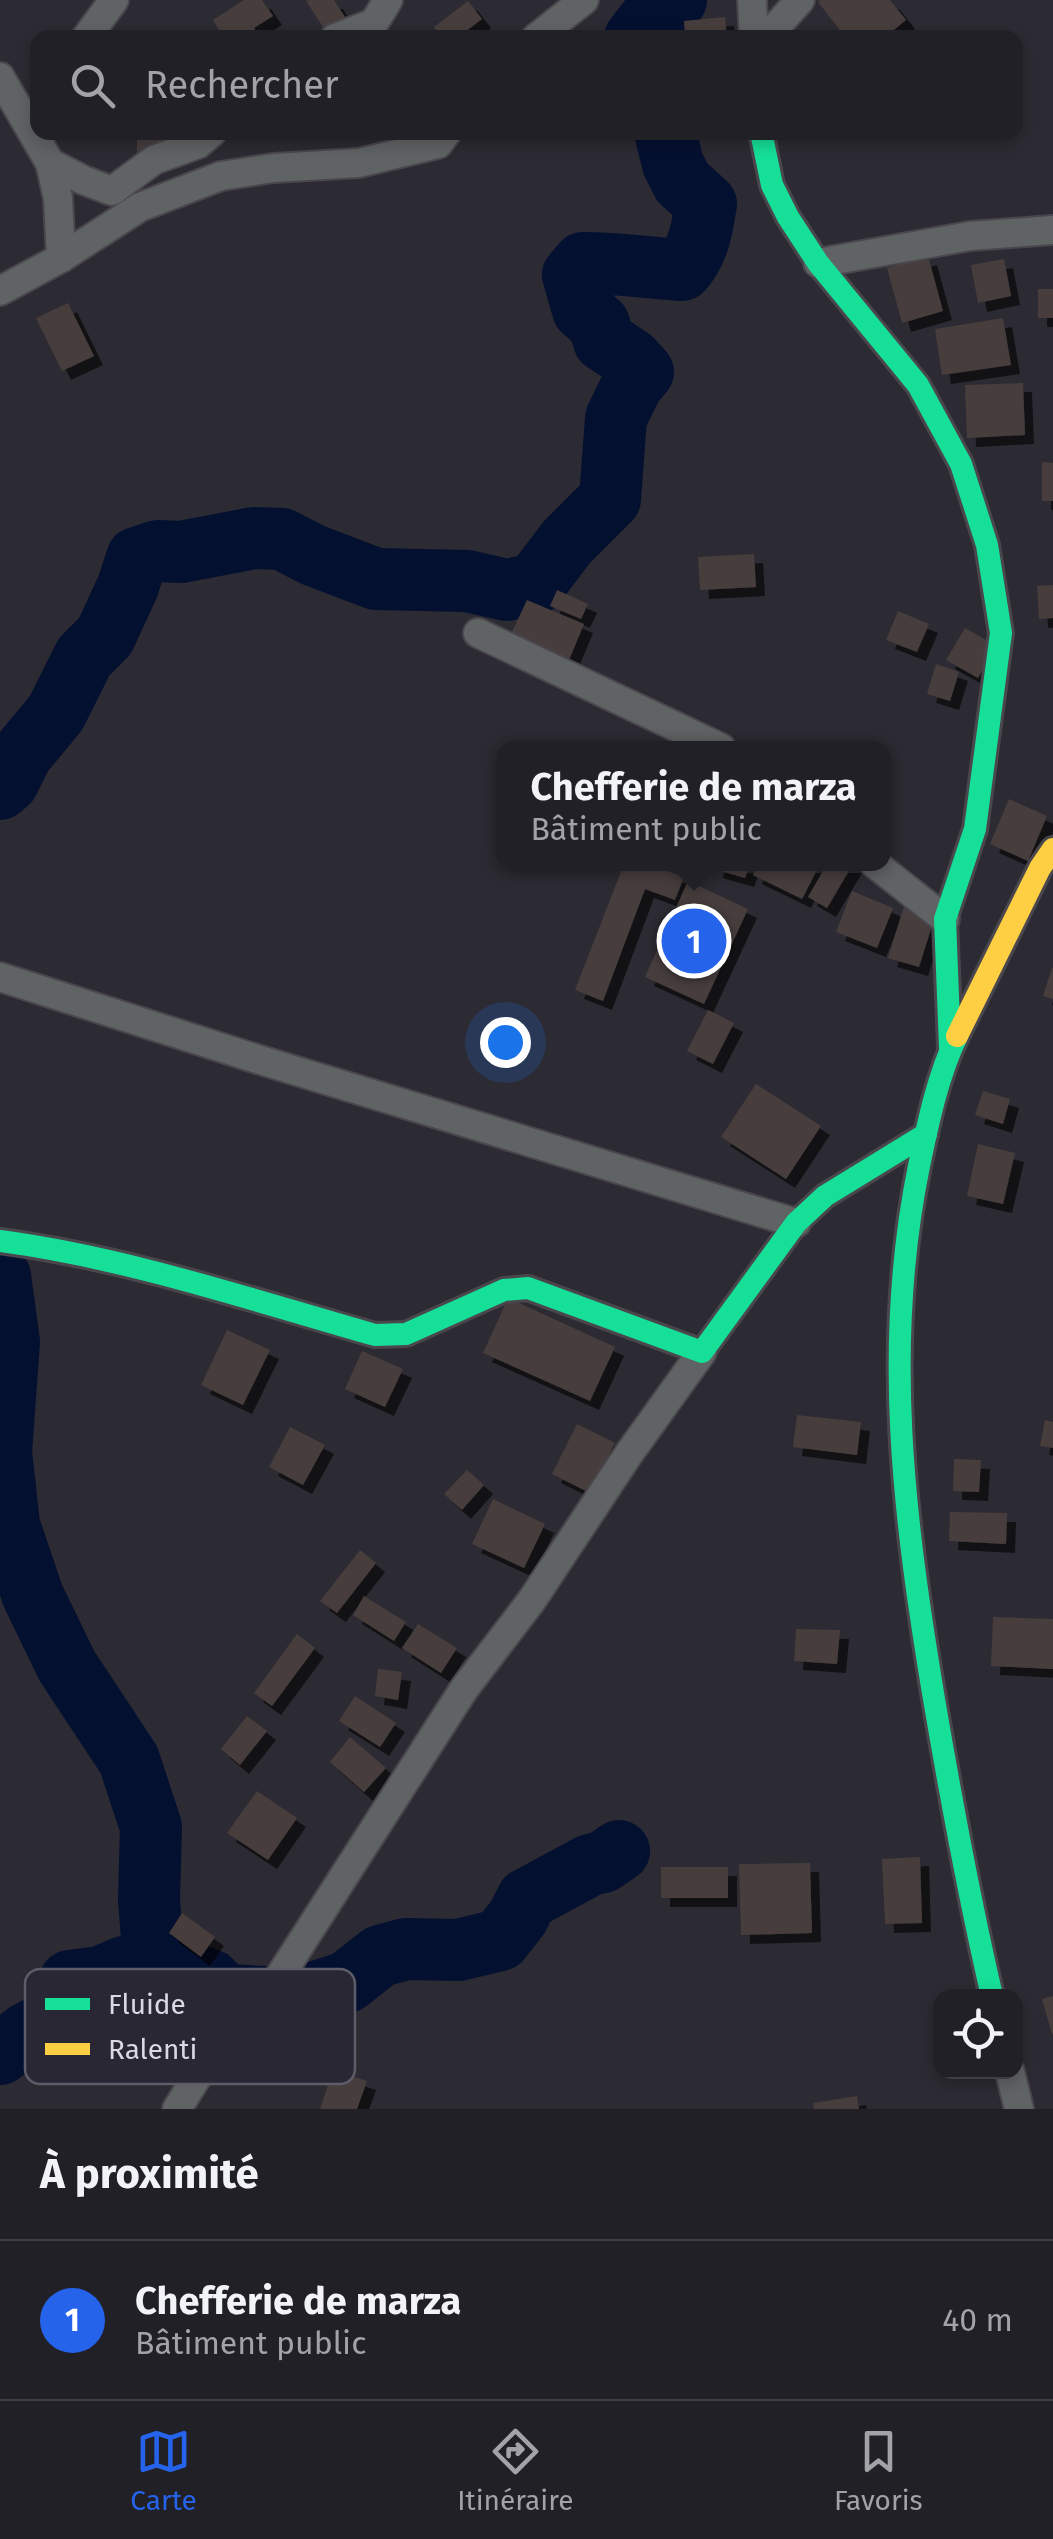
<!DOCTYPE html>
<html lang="fr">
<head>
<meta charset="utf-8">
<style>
	:root { --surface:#212026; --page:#29282e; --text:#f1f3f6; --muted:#a2a3a7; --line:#3e3e43; --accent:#2563eb }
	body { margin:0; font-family:"Fira Sans",sans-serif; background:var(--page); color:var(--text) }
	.controls { position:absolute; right:30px; bottom:30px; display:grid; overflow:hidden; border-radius:20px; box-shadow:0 5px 15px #0003 }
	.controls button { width:90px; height:90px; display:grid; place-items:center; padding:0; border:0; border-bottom:2px solid var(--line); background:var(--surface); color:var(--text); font:50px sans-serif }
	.you { position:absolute; left:505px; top:1042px; width:35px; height:35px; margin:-25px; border:8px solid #fff; border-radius:50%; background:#1a73e8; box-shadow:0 0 0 15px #1a73e833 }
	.badge { display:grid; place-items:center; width:65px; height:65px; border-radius:50%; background:var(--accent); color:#fff; font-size:32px; font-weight:700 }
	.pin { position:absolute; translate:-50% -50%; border:5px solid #fff; box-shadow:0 2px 10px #0006 }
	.popup { position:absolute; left:496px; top:741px; width:395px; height:130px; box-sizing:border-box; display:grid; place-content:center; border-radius:20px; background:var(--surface); filter:drop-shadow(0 2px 8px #0005); font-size:32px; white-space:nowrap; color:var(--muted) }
	.popup b { font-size:38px; color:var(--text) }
	.popup::after { content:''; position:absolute; left:50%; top:100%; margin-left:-20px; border:20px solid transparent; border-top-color:var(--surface) }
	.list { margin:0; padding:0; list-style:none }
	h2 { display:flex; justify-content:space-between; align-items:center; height:130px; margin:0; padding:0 40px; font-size:42px }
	h2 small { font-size:32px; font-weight:400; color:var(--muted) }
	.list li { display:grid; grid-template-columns:65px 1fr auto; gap:30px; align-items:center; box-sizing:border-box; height:160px; padding:0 40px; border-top:2px solid var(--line) }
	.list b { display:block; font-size:38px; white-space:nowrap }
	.list p { margin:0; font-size:32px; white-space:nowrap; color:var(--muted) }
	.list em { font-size:32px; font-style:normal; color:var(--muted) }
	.icon { flex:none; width:55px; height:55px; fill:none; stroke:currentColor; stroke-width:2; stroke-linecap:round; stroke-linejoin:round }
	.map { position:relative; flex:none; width:1053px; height:2109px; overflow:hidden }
	.search { position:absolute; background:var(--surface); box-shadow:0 5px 15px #0003; left:30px; right:30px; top:30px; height:110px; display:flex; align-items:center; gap:25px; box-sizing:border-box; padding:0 35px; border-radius:20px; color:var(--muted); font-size:38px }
	.sheet { height:290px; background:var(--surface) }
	nav { display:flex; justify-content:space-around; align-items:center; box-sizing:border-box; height:140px; border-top:2px solid var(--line); background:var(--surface); font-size:28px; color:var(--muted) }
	nav a { display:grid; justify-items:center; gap:5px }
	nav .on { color:var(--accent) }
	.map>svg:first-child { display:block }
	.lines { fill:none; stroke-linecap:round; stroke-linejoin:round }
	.river { stroke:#041030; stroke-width:62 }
	.building { fill:#463e3c; filter:url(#shadow) }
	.street-casing { stroke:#49474d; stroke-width:32 }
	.fast-casing { stroke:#49474d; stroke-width:28 }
	.slow-casing { stroke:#49474d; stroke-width:28 }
	.street { stroke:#606364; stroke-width:28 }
	.fast { stroke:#16e098; stroke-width:22 }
	.slow { stroke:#ffcf43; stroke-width:22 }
	.key { fill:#2a2735; stroke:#5f5c69; stroke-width:2.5 }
	.key-label { font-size:28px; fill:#dad9e2 }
</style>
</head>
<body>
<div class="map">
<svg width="1053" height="2109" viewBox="0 0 1053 2109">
	<defs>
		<filter id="shadow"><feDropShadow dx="9" dy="9" stdDeviation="0" flood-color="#0009"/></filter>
	</defs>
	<rect width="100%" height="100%" fill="#2c2a32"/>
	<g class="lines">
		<g class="river">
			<polyline points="635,38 659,7 676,0"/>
			<path d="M0,789L8,782L22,754L56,713L84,657L105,636L128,586L137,558L158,551L181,552L254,538L282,539L313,555L376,579L467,581L507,590L535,584L567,542L610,499L616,418L632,385L643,372L631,359L604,341L599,324L583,310L573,275L583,263C617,263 649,268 682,270C699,250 702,229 706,204L682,182L673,164L665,132"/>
			<polyline points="0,1276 9,1342 1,1452 9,1525 33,1596 67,1666 129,1760 151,1827 149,1899 154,1967"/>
			<polyline points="0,2054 27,2033 57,2017 70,1981 100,1977 124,1967 177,1968 210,1980 221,1991 231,1995 294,1999 347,1982 380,1956 406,1949 458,1950 500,1940 518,1917 527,1899 590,1865 603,1862 619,1851"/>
		</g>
	</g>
	<g class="building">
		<polygon points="244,0 262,0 273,16 254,28 260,38 224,38 213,20"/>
		<polygon points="309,0 334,0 347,20 327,33 306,1"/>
		<polygon points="820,0 890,0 906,20 884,38 846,38 818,2"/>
		<polygon points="468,1 482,19 457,38 441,38 434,27"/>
		<polygon points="725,17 727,38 685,38 684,21"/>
		<rect x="137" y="132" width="28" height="22"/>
		<polygon points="928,256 943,311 902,323 887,268"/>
		<polygon points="1004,259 1011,296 978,303 971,265"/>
		<rect x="1038" y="289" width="15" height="29"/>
		<polygon points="68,303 94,356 62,371 36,318"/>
		<polygon points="1003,318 1011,365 942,375 935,329"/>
		<polygon points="1023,383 1025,435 967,438 965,385"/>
		<polygon points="1042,462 1053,463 1053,501 1042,501"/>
		<polygon points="754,554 756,587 700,590 698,557"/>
		<polygon points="1053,585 1053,618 1039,619 1037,586"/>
		<polygon points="557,590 588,604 581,619 550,606"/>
		<polygon points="527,600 584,624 569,660 511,634"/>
		<polygon points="898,611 929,624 917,652 886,640"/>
		<polygon points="965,628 997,646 978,678 946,660"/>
		<polygon points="936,664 959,672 950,701 927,694"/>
		<polygon points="1009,799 1047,816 1028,861 990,844"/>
		<polygon points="624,864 647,864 684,877 675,900 645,889 603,1001 575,990"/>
		<polygon points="715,864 750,864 745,878 714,869"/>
		<polygon points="758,864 820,864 802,899 753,875"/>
		<polygon points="827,864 853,864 827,908 808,897"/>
		<polygon points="688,881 748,909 704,1004 645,977"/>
		<polygon points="910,887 941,897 919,967 888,958"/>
		<polygon points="852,891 893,908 877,948 836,932"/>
		<polygon points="1052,968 1053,968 1053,999 1043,996"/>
		<polygon points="708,1010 734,1023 713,1064 687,1051"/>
		<polygon points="756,1084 821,1126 786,1179 721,1137"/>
		<polygon points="983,1091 1010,1099 1003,1124 975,1115"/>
		<polygon points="978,1144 1015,1153 1003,1204 967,1196"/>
		<polygon points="508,1298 615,1347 590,1401 483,1353"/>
		<polygon points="227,1330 270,1350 243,1405 201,1385"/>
		<polygon points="362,1351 403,1369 385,1407 345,1389"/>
		<polygon points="797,1415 861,1422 857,1455 793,1447"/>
		<polygon points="1045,1420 1053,1422 1053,1448 1040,1446"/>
		<polygon points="577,1424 615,1443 590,1493 552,1474"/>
		<polygon points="290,1427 325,1445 303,1485 269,1467"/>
		<polygon points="954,1459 981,1460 979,1492 953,1491"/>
		<polygon points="467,1470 484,1485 462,1510 444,1494"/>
		<polygon points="493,1499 545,1524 524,1568 472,1544"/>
		<polygon points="950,1512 1007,1513 1006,1544 949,1541"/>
		<polygon points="360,1550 376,1563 337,1613 320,1601"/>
		<polygon points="364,1596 406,1622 394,1641 353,1615"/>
		<polygon points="993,1617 1053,1619 1053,1669 991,1666"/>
		<polygon points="418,1624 457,1648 441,1673 402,1648"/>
		<polygon points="796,1629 840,1630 837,1664 794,1661"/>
		<polygon points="297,1634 315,1648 272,1706 254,1693"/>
		<polygon points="378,1669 402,1672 398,1700 375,1696"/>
		<polygon points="355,1696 396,1723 380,1747 339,1721"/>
		<polygon points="247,1716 267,1731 240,1765 221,1749"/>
		<polygon points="350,1737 386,1768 364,1792 330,1762"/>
		<polygon points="257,1791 297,1818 268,1860 227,1833"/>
		<polygon points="920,1857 922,1923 885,1924 882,1859"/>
		<polygon points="810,1863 812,1933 741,1935 739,1864"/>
		<rect x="661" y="1867" width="67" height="31"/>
		<polygon points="182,1913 215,1937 201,1957 169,1933"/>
		<polygon points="1053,1996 1053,2034 1052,2034 1042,1999"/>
		<polygon points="333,2070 367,2081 357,2109 320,2109"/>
		<polygon points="857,2096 859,2109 814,2109 813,2103"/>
	</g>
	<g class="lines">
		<g class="street-casing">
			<g id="street">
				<polyline points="752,0 754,38"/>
				<polyline points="86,38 114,0"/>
				<polyline points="335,38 374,23 388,0"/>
				<polyline points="536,38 584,0"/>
				<polyline points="766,38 800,0"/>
				<polyline points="0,77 50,163 58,198 61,258"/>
				<polyline points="50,163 83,180 112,191 154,160 198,144 212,132"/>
				<polyline points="818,263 970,236 1053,230"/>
				<polyline points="0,291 61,258 140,207 221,176 273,168 359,163 438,144 447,132"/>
				<polyline points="478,633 721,748"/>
				<polyline points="875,864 945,919"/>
				<polyline points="0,977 257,1059 796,1223"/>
				<polyline points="1010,2072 1019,2109"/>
				<polyline points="177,2109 248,1995 271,1990 464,1689 532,1600 628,1455 702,1352"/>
			</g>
		</g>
		<g class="fast-casing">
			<g id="fast">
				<polyline points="761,132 772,185 788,217 818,263 918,385 961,464 987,545 1001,633 975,829 945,919 950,1047"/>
				<path d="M957,1036C938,1075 928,1123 919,1166C882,1347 904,1519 934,1699C951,1799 969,1897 992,1996"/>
				<path d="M0,1241C127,1258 252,1300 375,1335L406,1334L504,1290L528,1288L702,1352L796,1223L825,1196L926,1134"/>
			</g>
		</g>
		<g class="slow-casing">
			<polyline id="slow" points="957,1036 1040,868 1053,849"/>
		</g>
		<use href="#street" class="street"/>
		<use href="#fast" class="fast"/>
		<use href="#slow" class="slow"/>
	</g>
	<rect x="25" y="1969" width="330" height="115" rx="15" class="key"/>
	<rect x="45" y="1998" width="45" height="12" fill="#16e098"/>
	<rect x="45" y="2043" width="45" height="12" fill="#ffcf43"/>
	<g class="key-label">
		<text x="108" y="2014">Fluide</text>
		<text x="108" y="2059">Ralenti</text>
	</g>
</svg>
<div class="controls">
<button><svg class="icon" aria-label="locate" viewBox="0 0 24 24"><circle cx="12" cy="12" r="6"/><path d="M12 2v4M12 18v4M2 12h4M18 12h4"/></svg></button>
</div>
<div class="you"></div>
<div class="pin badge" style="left:694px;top:941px">1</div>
<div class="popup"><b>Chefferie de marza</b>Bâtiment public</div>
<div class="search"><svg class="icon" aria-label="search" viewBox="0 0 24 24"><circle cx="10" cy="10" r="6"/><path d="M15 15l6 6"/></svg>Rechercher</div>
</div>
<section class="sheet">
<h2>À proximité<small></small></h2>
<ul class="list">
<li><span class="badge">1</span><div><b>Chefferie de marza</b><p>Bâtiment public</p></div><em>40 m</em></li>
</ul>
</section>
<nav>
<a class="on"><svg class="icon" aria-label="map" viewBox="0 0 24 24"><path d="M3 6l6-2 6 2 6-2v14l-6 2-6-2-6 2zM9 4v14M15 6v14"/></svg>Carte</a>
<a><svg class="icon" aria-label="directions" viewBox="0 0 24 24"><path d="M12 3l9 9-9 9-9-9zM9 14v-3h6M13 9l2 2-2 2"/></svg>Itinéraire</a>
<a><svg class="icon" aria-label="saved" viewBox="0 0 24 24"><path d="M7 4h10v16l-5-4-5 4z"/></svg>Favoris</a>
</nav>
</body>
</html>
